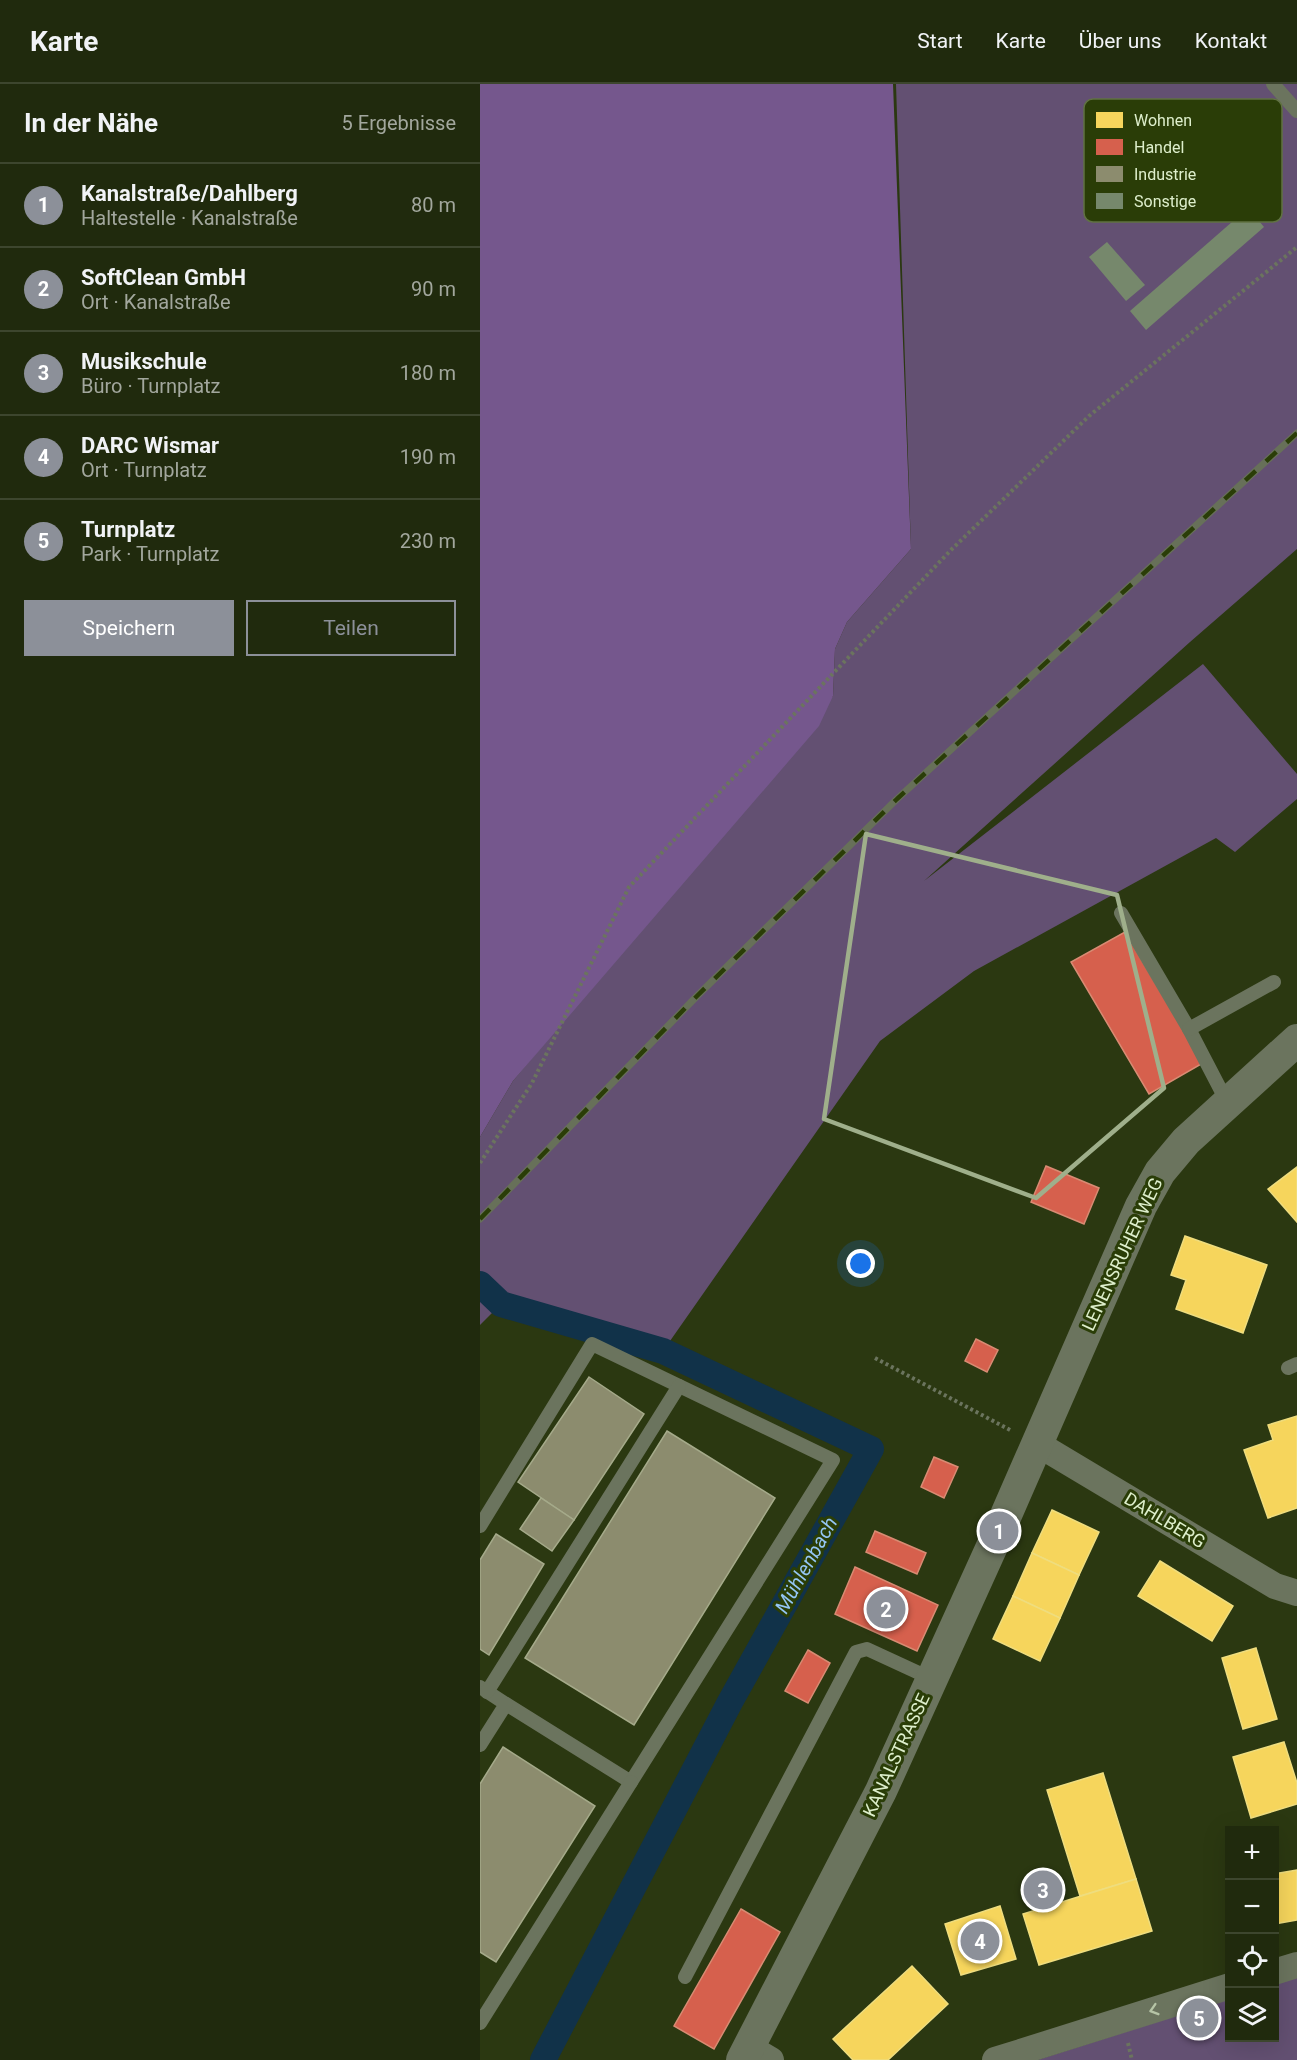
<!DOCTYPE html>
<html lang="de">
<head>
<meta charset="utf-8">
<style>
	:root { --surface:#202a0d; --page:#2d361b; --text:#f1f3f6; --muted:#a2a79d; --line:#3d462e; --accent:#8c9099 }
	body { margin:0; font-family:Roboto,sans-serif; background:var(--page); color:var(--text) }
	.controls { position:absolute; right:18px; bottom:18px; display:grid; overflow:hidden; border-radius:0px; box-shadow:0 6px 24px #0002 }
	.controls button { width:54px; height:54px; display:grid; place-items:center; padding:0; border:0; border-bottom:2px solid var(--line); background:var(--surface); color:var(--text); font:30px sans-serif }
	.you { position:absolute; left:381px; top:1180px; width:21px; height:21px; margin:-15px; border:4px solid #fff; border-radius:50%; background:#1a73e8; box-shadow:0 0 0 9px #1a73e833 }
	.badge { display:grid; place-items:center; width:39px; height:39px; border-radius:50%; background:var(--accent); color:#fff; font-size:20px; font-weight:700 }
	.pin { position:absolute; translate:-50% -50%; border:3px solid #fff; box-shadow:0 2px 6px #0006 }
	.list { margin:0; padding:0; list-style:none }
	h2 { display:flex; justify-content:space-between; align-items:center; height:78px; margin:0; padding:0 24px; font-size:26px }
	h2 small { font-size:20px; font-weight:400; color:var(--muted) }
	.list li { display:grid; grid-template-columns:39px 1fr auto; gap:18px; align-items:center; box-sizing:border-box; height:84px; padding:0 24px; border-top:2px solid var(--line) }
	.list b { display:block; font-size:22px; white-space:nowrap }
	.list p { margin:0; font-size:20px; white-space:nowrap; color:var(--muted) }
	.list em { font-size:20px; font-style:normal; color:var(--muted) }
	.actions { display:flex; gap:12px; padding:18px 24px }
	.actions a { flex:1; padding:14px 0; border:2px solid var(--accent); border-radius:0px; text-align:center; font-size:21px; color:var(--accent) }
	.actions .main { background:var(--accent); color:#fff }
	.icon { flex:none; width:33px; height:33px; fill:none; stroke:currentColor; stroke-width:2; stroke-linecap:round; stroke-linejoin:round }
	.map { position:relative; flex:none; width:817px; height:1976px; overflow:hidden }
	header { display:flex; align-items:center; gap:36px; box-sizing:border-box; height:84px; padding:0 30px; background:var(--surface); border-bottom:2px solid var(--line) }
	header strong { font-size:28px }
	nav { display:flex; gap:33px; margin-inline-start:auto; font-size:21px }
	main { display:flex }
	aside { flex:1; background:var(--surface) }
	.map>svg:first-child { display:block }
	.green { fill:#635072 }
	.forest { fill:#75578d }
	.homes { fill:#f6d55c; stroke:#efdd7e; stroke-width:1.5 }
	.shops { fill:#d6604d; stroke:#d88b73; stroke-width:1.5 }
	.industry { fill:#8c8c6e; stroke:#a5aa8a; stroke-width:1.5 }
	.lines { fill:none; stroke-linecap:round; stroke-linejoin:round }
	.canal { stroke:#113249; stroke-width:26 }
	.building { fill:#76886c }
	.path { stroke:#6b745e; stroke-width:4; stroke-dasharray:3 3; stroke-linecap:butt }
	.service { stroke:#6b745e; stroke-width:14 }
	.minor { stroke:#6b745e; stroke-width:26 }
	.tertiary { stroke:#6b745e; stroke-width:32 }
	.rail-casing { stroke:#677059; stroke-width:7 }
	.rail { stroke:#2a3d07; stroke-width:4.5; stroke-dasharray:14; stroke-linecap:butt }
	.oneway { stroke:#b6c4a6 }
	.marked { fill:none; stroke:#9faf8b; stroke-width:4.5; stroke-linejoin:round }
	.labels { text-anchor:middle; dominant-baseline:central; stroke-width:6; stroke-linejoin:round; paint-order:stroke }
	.street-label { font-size:18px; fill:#deefcc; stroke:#2a3d07 }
	.water-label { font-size:20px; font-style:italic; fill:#94c5f4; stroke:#2a3d07 }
	.key { fill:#2a3d07; stroke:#607242; stroke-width:1.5 }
	.key-label { font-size:16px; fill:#deefcc }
</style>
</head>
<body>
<header>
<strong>Karte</strong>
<nav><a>Start</a><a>Karte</a><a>Über uns</a><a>Kontakt</a></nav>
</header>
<main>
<aside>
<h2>In der Nähe<small>5 Ergebnisse</small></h2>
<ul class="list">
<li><span class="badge">1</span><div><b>Kanalstraße/Dahlberg</b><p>Haltestelle · Kanalstraße</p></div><em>80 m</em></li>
<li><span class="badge">2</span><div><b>SoftClean GmbH</b><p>Ort · Kanalstraße</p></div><em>90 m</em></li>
<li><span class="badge">3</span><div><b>Musikschule</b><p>Büro · Turnplatz</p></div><em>180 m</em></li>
<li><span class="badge">4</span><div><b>DARC Wismar</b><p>Ort · Turnplatz</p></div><em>190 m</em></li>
<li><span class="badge">5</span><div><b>Turnplatz</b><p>Park · Turnplatz</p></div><em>230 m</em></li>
</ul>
<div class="actions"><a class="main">Speichern</a><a>Teilen</a></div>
</aside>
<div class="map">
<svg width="817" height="1976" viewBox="0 0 817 1976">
	<rect width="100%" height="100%" fill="#2b3811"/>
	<g class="green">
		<polygon points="416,0 817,0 817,465 710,558 444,797 723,580 817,690 817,715 755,768 736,754 494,887 400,957 183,1267 21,1220 0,1241 0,1053 33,997 353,612 355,565 367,538 431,465"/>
		<polygon points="817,1893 817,1976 557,1976 749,1915 750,1954 794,1954 795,1900"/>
	</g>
	<polygon class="forest" points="0,0 413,0 431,465 367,538 355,565 353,612 339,642 33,997 0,1053"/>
	<g class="homes">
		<polygon points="817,1083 817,1138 788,1105"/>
		<polygon points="705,1152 787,1181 763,1249 696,1225 706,1196 691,1191"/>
		<polygon points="817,1332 817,1424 788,1434 764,1366 793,1356 788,1341"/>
		<polygon points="572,1426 619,1448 599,1491 552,1469"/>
		<polygon points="552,1469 599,1491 580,1534 533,1512"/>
		<polygon points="680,1477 753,1522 732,1557 658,1512"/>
		<polygon points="533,1512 580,1534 560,1577 513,1555"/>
		<polygon points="776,1564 797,1635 763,1645 742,1574"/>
		<polygon points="804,1658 817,1699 817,1720 771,1734 753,1673"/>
		<polygon points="623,1689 656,1795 600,1812 567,1706"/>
		<polygon points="817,1786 817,1836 794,1840 794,1790"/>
		<polygon points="656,1795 672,1847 559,1881 543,1830"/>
		<polygon points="520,1822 536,1875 481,1891 465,1840"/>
		<polygon points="432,1882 468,1920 408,1976 373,1976 353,1955"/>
	</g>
	<g class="shops">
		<polygon points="645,848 723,979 669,1010 591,878"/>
		<polygon points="566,1082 619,1104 604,1140 551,1118"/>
		<polygon points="496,1255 518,1266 507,1288 485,1277"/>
		<polygon points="454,1373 478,1383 464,1414 441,1403"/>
		<polygon points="395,1447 446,1469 437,1490 386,1468"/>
		<polygon points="375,1483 458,1521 437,1567 355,1530"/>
		<polygon points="328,1566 350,1579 328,1619 305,1607"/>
		<polygon points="261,1825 300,1848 234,1965 194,1942"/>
	</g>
	<g class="industry">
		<polygon points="109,1293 164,1330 94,1436 38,1398"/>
		<polygon points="187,1347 295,1414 154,1641 45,1574"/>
		<polygon points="61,1414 94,1436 72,1467 40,1445"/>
		<polygon points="16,1450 64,1480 9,1571 0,1565 0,1476"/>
		<polygon points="23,1663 115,1722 16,1878 0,1868 0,1700"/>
	</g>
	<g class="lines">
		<polyline class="canal" points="0,1200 21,1220 183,1267 391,1365 250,1618 63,1976"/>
	</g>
	<g class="building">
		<polygon points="768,124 784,143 666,246 650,227"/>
		<polygon points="627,158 665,201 646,217 609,173"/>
	</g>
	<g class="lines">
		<g class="path">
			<polyline points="0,1079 52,999 149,803 471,466 609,332 817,163"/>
			<polyline points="395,1274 532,1347"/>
			<polyline points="648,1959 652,1976"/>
		</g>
		<g class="service">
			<polyline points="793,0 817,27"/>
			<polyline points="641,829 709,945 747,1018"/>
			<polyline points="709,945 794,898"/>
			<polyline points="808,1284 817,1280"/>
			<polyline points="0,1442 112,1260 353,1376 151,1698 26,1620"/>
			<polyline points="0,1603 26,1620 0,1661"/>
			<polyline points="7,1608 199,1302"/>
			<polyline points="205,1893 376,1568 387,1565 452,1595"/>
			<polyline points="0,1939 151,1698"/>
		</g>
		<g class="minor">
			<polyline points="556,1359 795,1502 817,1509"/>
			<polyline points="794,1888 817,1881"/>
			<polyline points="269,1963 291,1976"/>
			<polyline points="515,1976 750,1902"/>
		</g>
		<polyline class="tertiary" points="262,1976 401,1707 519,1447 661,1122 680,1088 706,1057 817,956"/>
		<g class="rail-casing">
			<polyline id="rail" points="0,1135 216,913 417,715 817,349"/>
		</g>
		<use href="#rail" class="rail"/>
	</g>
	<defs><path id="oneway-chevron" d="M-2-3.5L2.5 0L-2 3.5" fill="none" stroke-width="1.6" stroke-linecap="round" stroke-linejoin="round" transform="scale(1.5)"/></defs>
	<use class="oneway" href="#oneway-chevron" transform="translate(674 1926) rotate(163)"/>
	<path class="marked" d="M386,750L637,811L684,1004L556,1114L344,1035Z"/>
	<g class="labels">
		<g class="street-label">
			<text transform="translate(642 1170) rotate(-65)">LENENSRUHER WEG</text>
			<text transform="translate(685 1436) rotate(31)">DAHLBERG</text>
			<text transform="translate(416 1671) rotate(-65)">KANALSTRASSE</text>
		</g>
		<g class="water-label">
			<text transform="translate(326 1481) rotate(-61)">Mühlenbach</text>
		</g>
	</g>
	<rect x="604" y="15" width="198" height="123" rx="9" class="key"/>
	<rect x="616" y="28" width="27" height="16" fill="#f6d55c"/>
	<rect x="616" y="55" width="27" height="16" fill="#d6604d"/>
	<rect x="616" y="82" width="27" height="16" fill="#8c8c6e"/>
	<rect x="616" y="109" width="27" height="16" fill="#76886c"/>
	<g class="key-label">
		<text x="654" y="42">Wohnen</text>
		<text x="654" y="69">Handel</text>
		<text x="654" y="96">Industrie</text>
		<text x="654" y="123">Sonstige</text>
	</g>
</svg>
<div class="controls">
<button>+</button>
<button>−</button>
<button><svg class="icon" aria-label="locate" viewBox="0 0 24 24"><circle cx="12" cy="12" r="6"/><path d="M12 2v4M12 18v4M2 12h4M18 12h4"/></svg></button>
<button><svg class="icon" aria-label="layers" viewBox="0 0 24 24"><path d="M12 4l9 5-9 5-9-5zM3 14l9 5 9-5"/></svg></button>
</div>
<div class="you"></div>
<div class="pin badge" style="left:519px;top:1447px">1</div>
<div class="pin badge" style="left:406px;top:1525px">2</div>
<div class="pin badge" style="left:563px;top:1806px">3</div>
<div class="pin badge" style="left:500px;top:1857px">4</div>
<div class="pin badge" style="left:719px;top:1934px">5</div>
</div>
</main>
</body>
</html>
